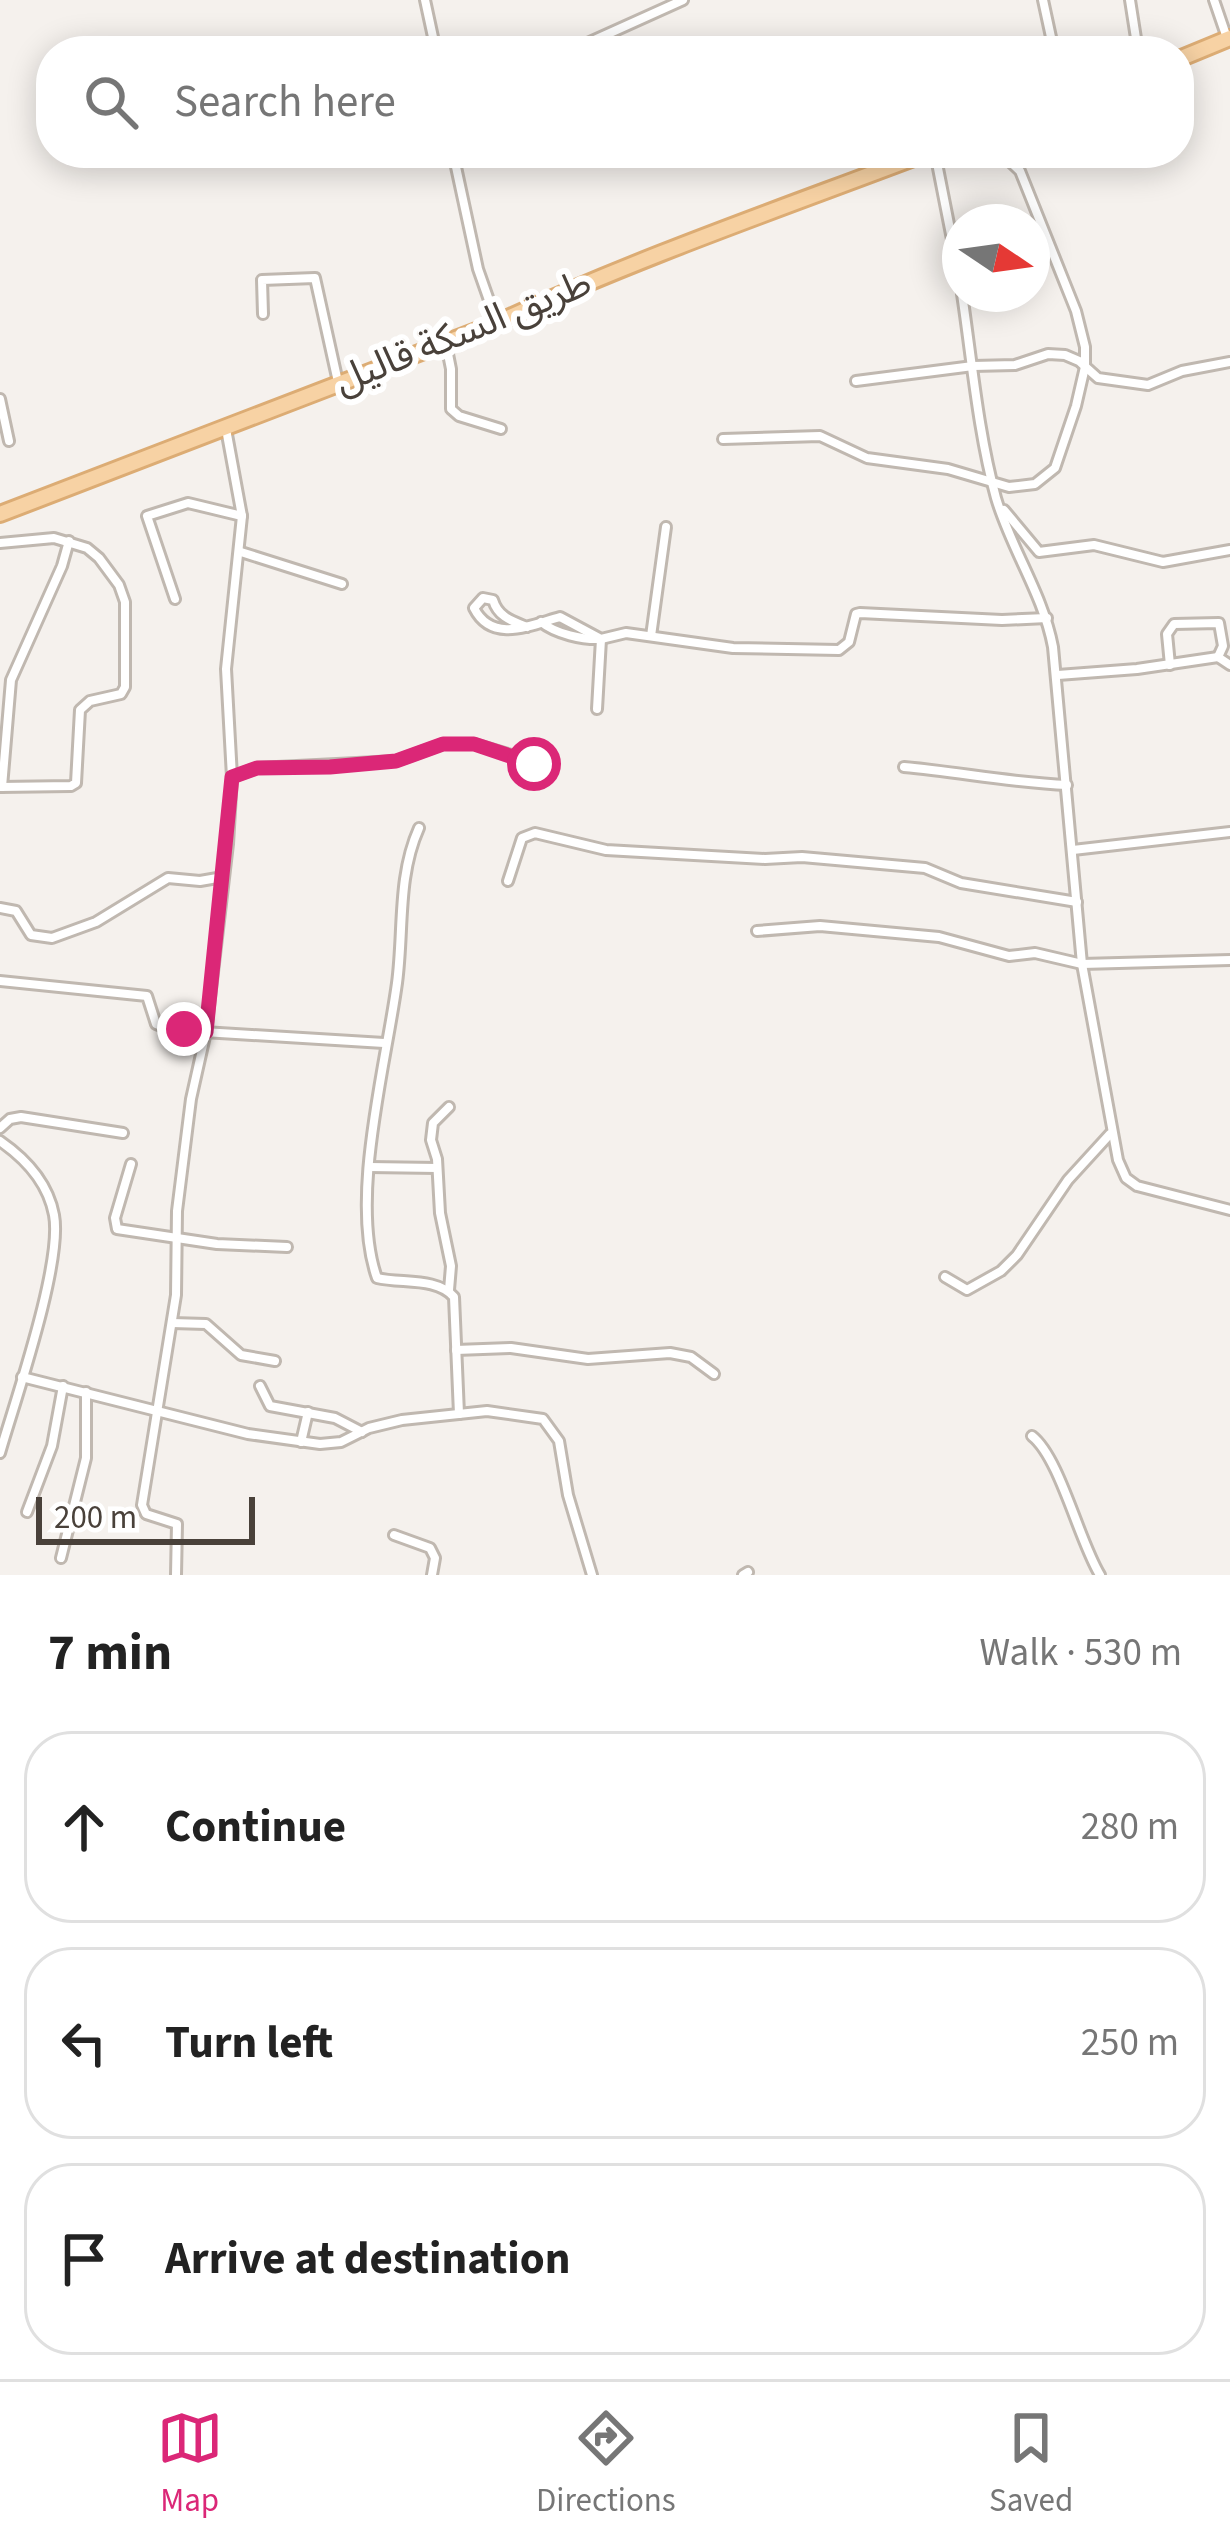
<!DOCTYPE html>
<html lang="en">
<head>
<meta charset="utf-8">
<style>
	:root { --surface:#fff; --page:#f2f2f2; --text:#222; --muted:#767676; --line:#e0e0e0; --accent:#db2777 }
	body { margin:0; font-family:"Source Sans 3","Noto Sans Arabic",sans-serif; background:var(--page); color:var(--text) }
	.compass { position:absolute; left:942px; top:204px; width:108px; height:108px; border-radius:50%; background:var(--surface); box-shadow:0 6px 30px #0003; rotate:103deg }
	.scale { position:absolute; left:36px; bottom:30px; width:219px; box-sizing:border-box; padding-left:12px; border:6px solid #49413a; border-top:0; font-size:33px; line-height:42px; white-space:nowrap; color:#49413a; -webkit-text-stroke:9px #fff; paint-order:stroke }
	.stop { position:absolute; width:36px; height:36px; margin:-27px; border:9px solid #db2777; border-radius:50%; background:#fff }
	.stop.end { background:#db2777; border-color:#fff; box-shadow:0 3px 12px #0008 }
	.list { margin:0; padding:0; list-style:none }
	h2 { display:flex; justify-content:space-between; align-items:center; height:156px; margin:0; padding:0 48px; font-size:51px }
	h2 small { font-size:39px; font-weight:400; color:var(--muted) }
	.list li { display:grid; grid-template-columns:78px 1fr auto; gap:36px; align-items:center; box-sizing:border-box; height:192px; margin:0 24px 24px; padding:0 24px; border:3px solid var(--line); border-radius:48px }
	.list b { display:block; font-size:45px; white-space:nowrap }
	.list em { font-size:39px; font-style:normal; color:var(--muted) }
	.icon { flex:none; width:66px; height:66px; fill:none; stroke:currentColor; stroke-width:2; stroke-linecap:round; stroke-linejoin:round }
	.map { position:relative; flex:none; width:1230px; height:1575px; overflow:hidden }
	.search { position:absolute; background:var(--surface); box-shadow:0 6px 30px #0003; left:36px; right:36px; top:36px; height:132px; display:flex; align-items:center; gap:30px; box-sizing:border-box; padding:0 42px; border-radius:48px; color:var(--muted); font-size:45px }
	.sheet { height:804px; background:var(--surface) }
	nav { display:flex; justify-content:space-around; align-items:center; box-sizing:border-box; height:168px; border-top:3px solid var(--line); background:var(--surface); font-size:33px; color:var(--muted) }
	nav a { display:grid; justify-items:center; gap:6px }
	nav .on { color:var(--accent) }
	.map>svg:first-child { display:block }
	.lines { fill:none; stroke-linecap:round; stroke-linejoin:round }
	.minor-casing { stroke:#c0b8b0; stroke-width:14 }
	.primary-casing { stroke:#dcac74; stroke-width:20 }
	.minor { stroke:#fff; stroke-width:8 }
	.primary { stroke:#f7d2a4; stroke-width:14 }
	.route { stroke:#db2777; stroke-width:15 }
	.labels { text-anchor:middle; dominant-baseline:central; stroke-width:12; stroke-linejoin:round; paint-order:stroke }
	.street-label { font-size:39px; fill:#49413a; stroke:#fff }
</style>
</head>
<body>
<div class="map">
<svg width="1230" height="1575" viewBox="0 0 1230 1575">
	<rect width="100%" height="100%" fill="#f5f1ed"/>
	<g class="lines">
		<g class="minor-casing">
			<g id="minor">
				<polyline points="425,0 436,51"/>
				<polyline points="1043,0 1054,51"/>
				<polyline points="1130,0 1138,51"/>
				<polyline points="1214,0 1227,38"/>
				<polyline points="570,51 683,0"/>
				<polyline points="453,153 478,269 497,323"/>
				<polyline points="935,153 960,280"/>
				<path d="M962,294C972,361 978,432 996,498C1011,549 1043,594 1053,647L1082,964L1118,1160L1126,1178L1137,1186L1230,1210"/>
				<polyline points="263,314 262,280 315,278 338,382"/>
				<polyline points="446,344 451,369 451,409 459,416 501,429"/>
				<polyline points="856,381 973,366 1015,365 1048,354 1065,355 1079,361 1098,378 1148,385 1182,371 1230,362"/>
				<polyline points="0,399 9,441"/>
				<polyline points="723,439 820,436 867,458 948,469 1009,487 1035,484 1055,468 1076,406 1085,367 1085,347 1076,311 1020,171 1001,153"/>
				<polyline points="1004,510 1039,552 1094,545 1163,562 1230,550"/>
				<polyline points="0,543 54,538 87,548 99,558 119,585 125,602 125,687 121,694 90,701 80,710 76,783 71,786 0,787"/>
				<polyline points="241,552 342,584"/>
				<polyline points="175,599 147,516 188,503 242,516"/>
				<path d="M541,622C556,634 583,640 601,639L597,709"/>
				<path d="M527,627C512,621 498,617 493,600L483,598L474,608C492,644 531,625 560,617L601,639L626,633L733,648L839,650L849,642L856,614L860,613L1002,620L1047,618"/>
				<polyline points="651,636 666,527"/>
				<polyline points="1170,665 1167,634 1174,624 1219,623 1223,646 1218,657"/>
				<polyline points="1058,675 1137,669 1218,657 1230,665"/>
				<path d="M904,767C959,772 1013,783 1067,785"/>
				<polyline points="232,777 257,768 396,761 443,744 474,744 545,765"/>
				<polyline points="2,787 11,680 62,566 69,541"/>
				<path d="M419,828C397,877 404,931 397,983C386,1065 349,1199 377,1278C402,1284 436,1277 454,1297L459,1414"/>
				<polyline points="1073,850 1230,832"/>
				<polyline points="508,881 522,838 535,833 606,850 765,859 802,857 925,868 961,883 1077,902"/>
				<polyline points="0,908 16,911 31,935 52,938 96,922 168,878 200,881 223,877"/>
				<polyline points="757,931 820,926 939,937 1009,956 1035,953 1082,964 1230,960"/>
				<polyline points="0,981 147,996 156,1024 171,1030 384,1043"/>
				<polyline points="449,1107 433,1123 431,1140 437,1159 440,1213 451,1266 449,1290"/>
				<polyline points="0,1128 10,1119 21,1117 123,1133"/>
				<path d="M0,1141C26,1159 48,1183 54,1215C63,1263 15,1401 0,1453"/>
				<polyline points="131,1164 115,1218 117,1229 217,1244 287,1247"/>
				<polyline points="369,1167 437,1168"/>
				<polyline points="945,1277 967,1290 1001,1271 1017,1255 1068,1180 1110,1134"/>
				<polyline points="172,1323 206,1324 241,1355 275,1361"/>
				<polyline points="456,1350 511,1348 588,1359 670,1353 691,1357 714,1374"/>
				<polyline points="22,1377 248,1434 320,1444 341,1442 369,1428 402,1420 487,1411 543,1419 559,1441 568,1495 592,1575"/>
				<polyline points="260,1386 270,1406 335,1418 362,1432"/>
				<path d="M1032,1436C1060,1458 1079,1541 1100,1575"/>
				<polyline points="301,1442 308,1412"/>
				<polyline points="27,1512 52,1446 63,1386"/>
				<polyline points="394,1535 430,1548 435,1558 432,1575"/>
				<polyline points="61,1558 86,1458 86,1392"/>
				<polyline points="176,1575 177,1524 146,1514 142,1505 176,1295 177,1211 191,1099 206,1032 228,844 232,777 226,669 242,516 226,429"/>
				<polyline points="743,1575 748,1572"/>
			</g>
		</g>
		<g class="primary-casing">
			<g id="primary">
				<polyline points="1179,59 1230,38"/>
				<path d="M0,514L497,323C637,258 782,208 927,153"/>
			</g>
		</g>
		<use href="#minor" class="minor"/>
		<use href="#primary" class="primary"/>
	</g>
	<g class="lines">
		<polyline class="route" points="184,1029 206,1032 232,777 257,768 330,767 396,761 443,744 474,744 534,764"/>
	</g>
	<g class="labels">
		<g class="street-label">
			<text transform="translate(463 332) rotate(-22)">طريق السكة قاليل</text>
		</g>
	</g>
</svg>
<svg class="compass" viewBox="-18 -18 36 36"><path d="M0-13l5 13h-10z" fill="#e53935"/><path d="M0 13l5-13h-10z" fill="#767676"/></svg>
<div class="scale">200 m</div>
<div class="stop" style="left:534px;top:764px"></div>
<div class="stop end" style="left:184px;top:1029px"></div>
<div class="search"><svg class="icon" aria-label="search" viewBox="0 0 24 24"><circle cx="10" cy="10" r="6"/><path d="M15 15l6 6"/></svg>Search here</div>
</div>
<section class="sheet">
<h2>7 min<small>Walk · 530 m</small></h2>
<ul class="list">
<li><svg class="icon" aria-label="ahead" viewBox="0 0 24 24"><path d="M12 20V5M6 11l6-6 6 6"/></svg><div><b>Continue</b></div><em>280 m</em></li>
<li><svg class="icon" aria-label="left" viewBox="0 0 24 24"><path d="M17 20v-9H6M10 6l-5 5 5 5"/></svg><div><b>Turn left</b></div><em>250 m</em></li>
<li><svg class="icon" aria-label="arrive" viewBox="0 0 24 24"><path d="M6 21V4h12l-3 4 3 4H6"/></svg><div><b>Arrive at destination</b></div></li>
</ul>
</section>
<nav>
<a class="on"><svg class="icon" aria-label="map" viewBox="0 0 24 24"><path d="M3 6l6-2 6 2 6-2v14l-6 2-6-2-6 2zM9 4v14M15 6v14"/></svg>Map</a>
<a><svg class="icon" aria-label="directions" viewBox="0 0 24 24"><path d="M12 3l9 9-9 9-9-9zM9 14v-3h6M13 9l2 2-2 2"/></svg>Directions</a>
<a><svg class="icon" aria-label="saved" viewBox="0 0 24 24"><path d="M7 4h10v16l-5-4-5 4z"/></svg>Saved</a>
</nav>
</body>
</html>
